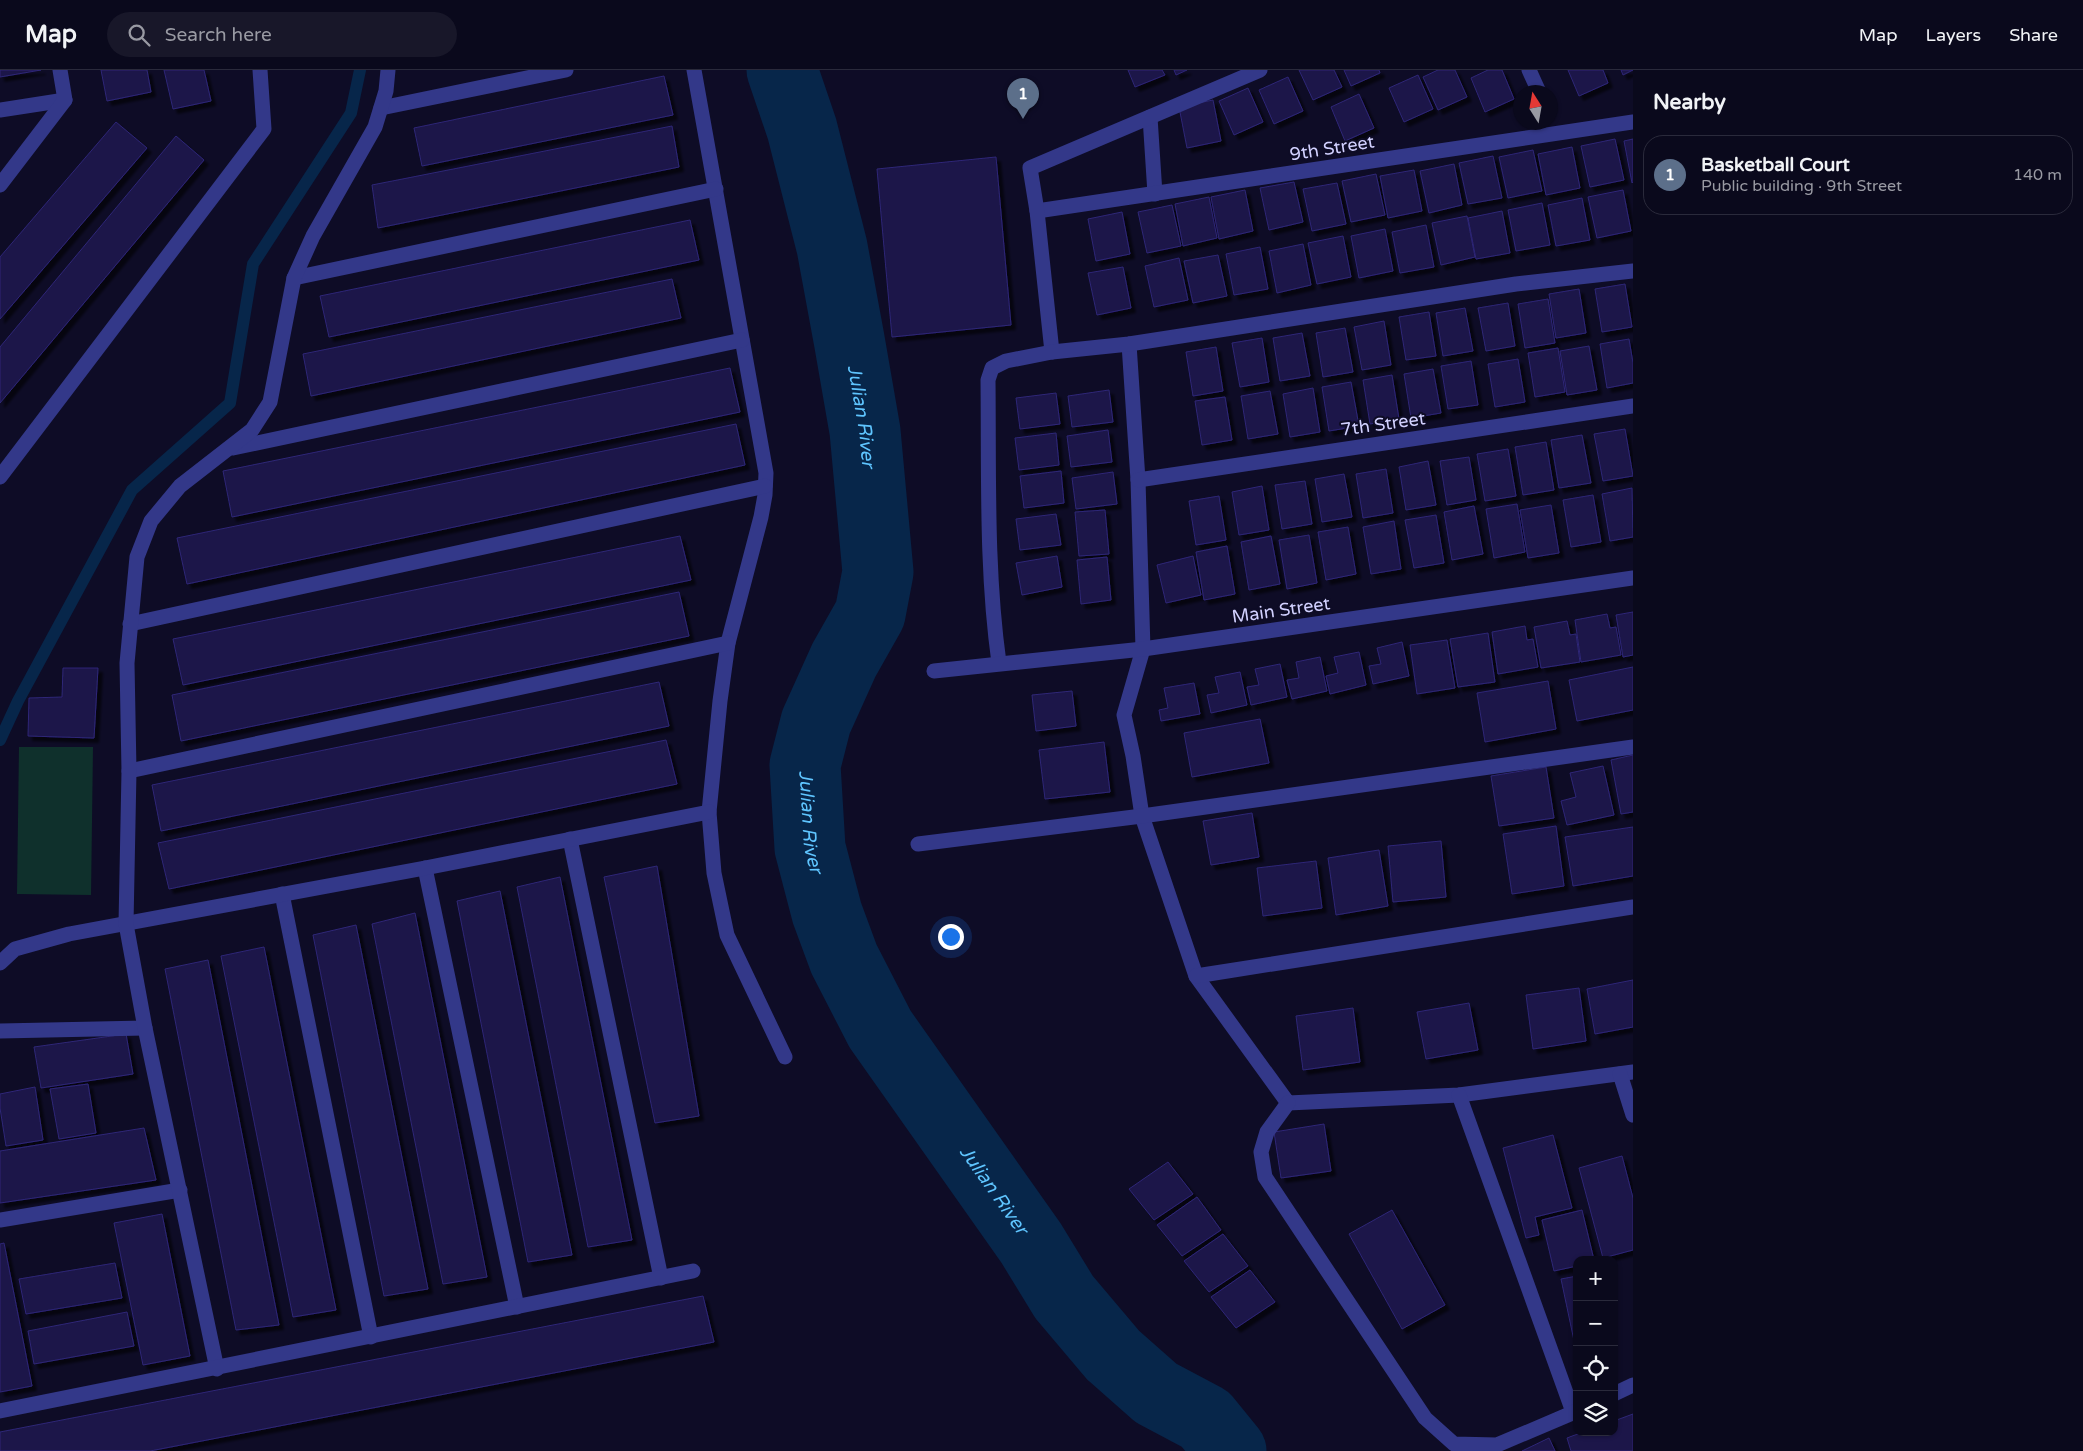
<!DOCTYPE html>
<html lang="en">
<head>
<meta charset="utf-8">
<style>
	:root { --surface:#0a091c; --page:#181729; --text:#f1f3f6; --muted:#999aa3; --line:#2a2a3b; --accent:#00fcfc }
	body { margin:0; font-family:"Varela Round",sans-serif; background:var(--page); color:var(--text) }
	.controls { position:absolute; right:15px; bottom:15px; display:grid; overflow:hidden; border-radius:10px; box-shadow:0 1px 4px #0004 }
	.controls button { width:45px; height:45px; display:grid; place-items:center; padding:0; border:0; border-bottom:1px solid var(--line); background:var(--surface); color:var(--text); font:25px sans-serif }
	.compass { position:absolute; left:1513px; top:15px; width:45px; height:45px; border-radius:50%; background:var(--surface); box-shadow:0 1px 4px #0004; rotate:349deg }
	.you { position:absolute; left:950px; top:866px; width:18px; height:18px; margin:-12px; border:4px solid #fff; border-radius:50%; background:#1a73e8; box-shadow:0 0 0 8px #1a73e833 }
	.badge { display:grid; place-items:center; width:32px; height:32px; border-radius:50%; background:var(--accent); color:#fff; font-size:16px; font-weight:700 }
	.pin { position:absolute; translate:-50% -41px; filter:drop-shadow(0 1px 2px #0008) }
	.pin::after { content:''; position:absolute; top:26px; width:18px; height:15px; background:inherit; clip-path:polygon(0 0,100% 0,50% 100%) }
	.list { margin:0; padding:0; list-style:none }
	h2 { display:flex; justify-content:space-between; align-items:center; height:65px; margin:0; padding:0 20px; font-size:21px }
	h2 small { font-size:16px; font-weight:400; color:var(--muted) }
	.list li { display:grid; grid-template-columns:32px 1fr auto; gap:15px; align-items:center; box-sizing:border-box; height:80px; margin:0 10px 10px; padding:0 10px; border:1px solid var(--line); border-radius:20px }
	.list b { display:block; font-size:19px; white-space:nowrap }
	.list p { margin:0; font-size:16px; white-space:nowrap; color:var(--muted) }
	.list em { font-size:16px; font-style:normal; color:var(--muted) }
	.icon { flex:none; width:28px; height:28px; fill:none; stroke:currentColor; stroke-width:2; stroke-linecap:round; stroke-linejoin:round }
	.map { position:relative; flex:none; width:1633px; height:1381px; overflow:hidden }
	header { display:flex; align-items:center; gap:30px; box-sizing:border-box; height:70px; padding:0 25px; background:var(--surface); border-bottom:1px solid var(--line) }
	header strong { font-size:24px }
	nav { display:flex; gap:28px; margin-inline-start:auto; font-size:18px }
	.search { width:350px; height:45px; background:var(--page); display:flex; align-items:center; gap:12px; box-sizing:border-box; padding:0 18px; border-radius:28px; color:var(--muted); font-size:19px }
	main { display:flex }
	aside { flex:1; background:var(--surface) }
	.map>svg:first-child { display:block }
	.green { fill:#0f302c }
	.lines { fill:none; stroke-linecap:round; stroke-linejoin:round }
	.stream { stroke:#07264a; stroke-width:12 }
	.river { stroke:#07264a; stroke-width:71 }
	.building { fill:#1c1748; stroke:#2e2677; filter:url(#shadow) }
	.minor { stroke:#333889; stroke-width:15 }
	.labels { text-anchor:middle; dominant-baseline:central; stroke-width:4; stroke-linejoin:round; paint-order:stroke }
	.street-label { font-size:18px; fill:#d2d1ff; stroke:#0e0c26 }
	.water-label { font-size:19px; font-style:italic; fill:#5fc5ff; stroke:#0e0c26 }
</style>
</head>
<body>
<header>
<strong>Map</strong>
<div class="search"><svg class="icon" aria-label="search" viewBox="0 0 24 24"><circle cx="10" cy="10" r="6"/><path d="M15 15l6 6"/></svg>Search here</div>
<nav><a>Map</a><a>Layers</a><a>Share</a></nav>
</header>
<main>
<div class="map">
<svg width="1633" height="1381" viewBox="0 0 1633 1381">
	<defs>
		<filter id="shadow"><feDropShadow dx="4.5" dy="4.5" stdDeviation="1" flood-color="#0009"/></filter>
	</defs>
	<rect width="100%" height="100%" fill="#0e0c26"/>
	<polygon class="green" points="19,677 93,677 91,825 17,824"/>
	<g class="lines">
		<polyline class="stream" points="0,670 18,631 132,420 230,333 253,194 351,43 360,0"/>
		<path class="river" id="s1" d="M782,0L802,59L832,177L849,269L865,361L878,502L870,544L844,590L816,652L805,695L810,778L827,843L844,889L880,959L1031,1173L1064,1227L1113,1285L1156,1323L1205,1349L1231,1381"/>
	</g>
	<g class="building">
		<polygon points="0,0 41,0 0,7"/>
		<polygon points="101,0 147,0 151,22 107,31"/>
		<polygon points="164,0 204,0 211,31 173,39"/>
		<polygon points="1128,0 1162,0 1165,5 1135,17"/>
		<polygon points="1174,0 1187,0 1176,5"/>
		<polygon points="1299,0 1334,0 1342,17 1313,30"/>
		<polygon points="1344,0 1379,0 1380,3 1351,16"/>
		<polygon points="1438,0 1455,0 1467,27 1438,40 1423,7"/>
		<polygon points="1488,0 1502,0 1514,29 1485,42 1471,8"/>
		<polygon points="1568,0 1603,0 1608,13 1579,26"/>
		<polygon points="1621,0 1633,0 1623,5"/>
		<polygon points="1418,5 1433,39 1404,52 1389,18"/>
		<polygon points="664,6 673,45 422,96 414,58"/>
		<polygon points="1288,7 1303,41 1274,54 1259,20"/>
		<polygon points="1248,18 1263,52 1234,65 1219,31"/>
		<polygon points="1359,24 1374,58 1345,71 1331,37"/>
		<polygon points="1213,30 1221,71 1187,78 1179,37"/>
		<polygon points="116,52 147,78 0,249 0,187"/>
		<polygon points="672,56 679,97 378,158 372,115"/>
		<polygon points="176,66 204,90 0,333 0,277"/>
		<polygon points="1615,69 1624,110 1590,117 1581,76"/>
		<polygon points="1633,69 1633,112 1632,113 1624,71"/>
		<polygon points="1572,77 1580,118 1546,125 1538,84"/>
		<polygon points="1533,80 1542,121 1508,128 1499,87"/>
		<polygon points="1493,86 1502,128 1468,134 1459,93"/>
		<polygon points="996,87 1011,255 892,267 877,99"/>
		<polygon points="1454,94 1462,135 1429,143 1420,101"/>
		<polygon points="1414,100 1422,141 1388,148 1380,106"/>
		<polygon points="1376,104 1385,145 1351,152 1342,111"/>
		<polygon points="1294,112 1303,152 1269,160 1260,118"/>
		<polygon points="1337,113 1346,154 1312,161 1303,119"/>
		<polygon points="1245,120 1253,161 1219,169 1211,127"/>
		<polygon points="1623,120 1631,161 1597,168 1588,127"/>
		<polygon points="1209,127 1217,168 1183,176 1175,134"/>
		<polygon points="1582,128 1590,170 1556,176 1548,135"/>
		<polygon points="1542,133 1550,175 1516,181 1508,140"/>
		<polygon points="1172,135 1181,176 1147,183 1138,142"/>
		<polygon points="1502,141 1510,183 1476,189 1468,148"/>
		<polygon points="1122,142 1130,184 1096,191 1088,149"/>
		<polygon points="1467,146 1475,187 1441,195 1432,153"/>
		<polygon points="690,150 699,190 329,267 320,226"/>
		<polygon points="1426,155 1434,197 1400,203 1392,162"/>
		<polygon points="1385,159 1393,201 1359,208 1351,166"/>
		<polygon points="1343,166 1351,207 1317,214 1308,173"/>
		<polygon points="1303,174 1311,215 1277,223 1269,181"/>
		<polygon points="1260,177 1268,219 1234,225 1226,184"/>
		<polygon points="1218,185 1227,226 1193,233 1184,191"/>
		<polygon points="1179,188 1188,230 1154,237 1145,196"/>
		<polygon points="1123,197 1131,238 1097,245 1088,203"/>
		<polygon points="672,209 681,248 311,326 303,284"/>
		<polygon points="1625,214 1632,257 1602,262 1595,219"/>
		<polygon points="1579,219 1586,263 1556,268 1549,224"/>
		<polygon points="1548,229 1555,273 1525,278 1518,234"/>
		<polygon points="1508,233 1515,276 1486,281 1478,238"/>
		<polygon points="1465,238 1473,281 1443,286 1436,243"/>
		<polygon points="1429,242 1436,286 1406,290 1399,247"/>
		<polygon points="1384,251 1391,295 1362,300 1354,257"/>
		<polygon points="1345,258 1353,302 1323,307 1316,263"/>
		<polygon points="1302,263 1310,306 1280,311 1273,268"/>
		<polygon points="1262,268 1269,312 1240,317 1232,273"/>
		<polygon points="1629,269 1633,293 1633,313 1607,318 1600,274"/>
		<polygon points="1589,276 1597,320 1567,325 1560,281"/>
		<polygon points="1216,277 1223,321 1193,326 1186,282"/>
		<polygon points="1558,278 1565,322 1535,327 1528,283"/>
		<polygon points="1518,289 1525,332 1495,337 1488,294"/>
		<polygon points="1471,291 1478,335 1448,339 1441,296"/>
		<polygon points="730,298 740,342 232,447 223,401"/>
		<polygon points="1433,299 1441,343 1411,348 1404,304"/>
		<polygon points="1392,305 1399,349 1370,354 1363,310"/>
		<polygon points="1351,312 1359,356 1329,361 1322,317"/>
		<polygon points="1313,318 1320,362 1290,367 1283,324"/>
		<polygon points="1109,320 1113,352 1072,357 1068,326"/>
		<polygon points="1270,321 1278,364 1248,369 1241,326"/>
		<polygon points="1056,323 1060,354 1020,359 1016,328"/>
		<polygon points="1225,327 1232,370 1202,375 1195,331"/>
		<polygon points="736,354 745,395 187,514 177,468"/>
		<polygon points="1625,359 1633,406 1603,411 1594,364"/>
		<polygon points="1108,360 1112,392 1071,397 1067,366"/>
		<polygon points="1056,363 1059,395 1019,400 1015,368"/>
		<polygon points="1582,365 1591,413 1559,418 1551,370"/>
		<polygon points="1546,372 1554,420 1523,425 1515,377"/>
		<polygon points="1508,379 1516,426 1485,431 1477,384"/>
		<polygon points="1469,387 1476,430 1447,435 1440,391"/>
		<polygon points="1428,391 1436,435 1406,440 1399,397"/>
		<polygon points="1386,399 1393,443 1363,448 1356,404"/>
		<polygon points="1061,401 1064,433 1024,438 1020,406"/>
		<polygon points="1113,402 1117,434 1076,439 1072,408"/>
		<polygon points="1344,404 1352,447 1322,452 1315,409"/>
		<polygon points="1305,411 1312,454 1282,459 1275,415"/>
		<polygon points="1262,416 1269,460 1239,465 1232,422"/>
		<polygon points="1632,418 1633,467 1610,471 1602,424"/>
		<polygon points="1593,425 1601,472 1571,477 1563,430"/>
		<polygon points="1219,426 1226,470 1196,475 1189,431"/>
		<polygon points="1517,434 1525,482 1494,488 1486,439"/>
		<polygon points="1551,435 1559,483 1528,488 1520,440"/>
		<polygon points="1474,436 1483,484 1452,490 1444,442"/>
		<polygon points="1105,440 1109,484 1079,486 1075,442"/>
		<polygon points="1056,444 1061,475 1020,480 1016,449"/>
		<polygon points="1436,445 1444,493 1414,498 1405,450"/>
		<polygon points="1394,451 1401,499 1371,504 1363,457"/>
		<polygon points="1348,457 1356,504 1326,510 1318,462"/>
		<polygon points="1309,465 1317,513 1287,519 1279,470"/>
		<polygon points="680,466 691,510 183,615 173,569"/>
		<polygon points="1271,466 1280,514 1249,520 1241,472"/>
		<polygon points="1227,476 1235,524 1204,530 1196,482"/>
		<polygon points="1057,486 1062,517 1022,525 1016,493"/>
		<polygon points="1193,486 1201,525 1166,533 1157,495"/>
		<polygon points="1107,487 1111,530 1081,534 1077,490"/>
		<polygon points="679,522 689,566 181,671 172,625"/>
		<polygon points="1633,542 1633,585 1623,587 1616,545"/>
		<polygon points="1607,544 1610,558 1616,557 1621,585 1581,592 1575,550"/>
		<polygon points="1567,551 1570,565 1576,564 1580,592 1541,598 1534,557"/>
		<polygon points="1525,556 1527,570 1533,569 1538,597 1498,604 1492,562"/>
		<polygon points="1488,563 1495,612 1458,617 1450,569"/>
		<polygon points="1447,570 1455,618 1417,624 1410,575"/>
		<polygon points="1402,572 1409,606 1373,614 1369,596 1381,594 1377,578"/>
		<polygon points="1359,582 1366,615 1330,624 1326,606 1338,603 1334,587"/>
		<polygon points="1320,587 1327,621 1292,629 1287,610 1299,608 1296,592"/>
		<polygon points="1280,594 1287,627 1251,635 1247,617 1259,615 1255,599"/>
		<polygon points="1633,597 1633,640 1577,651 1569,610"/>
		<polygon points="63,598 98,598 94,668 28,666 29,628 62,627"/>
		<polygon points="1240,602 1247,635 1211,643 1207,625 1219,623 1215,607"/>
		<polygon points="1548,611 1556,659 1485,672 1477,623"/>
		<polygon points="659,612 669,656 161,761 152,715"/>
		<polygon points="1194,613 1200,644 1161,651 1159,640 1168,638 1164,618"/>
		<polygon points="1072,621 1076,656 1036,661 1032,625"/>
		<polygon points="1260,649 1269,693 1192,707 1184,663"/>
		<polygon points="666,670 677,714 169,819 158,773"/>
		<polygon points="1104,672 1110,722 1045,729 1039,680"/>
		<polygon points="1633,685 1633,742 1621,744 1611,690"/>
		<polygon points="1603,696 1614,745 1567,755 1561,731 1576,727 1570,703"/>
		<polygon points="1546,697 1554,748 1499,756 1491,706"/>
		<polygon points="1252,743 1259,787 1211,795 1203,751"/>
		<polygon points="1556,756 1564,816 1512,824 1503,764"/>
		<polygon points="1633,757 1633,806 1573,816 1565,767"/>
		<polygon points="1441,771 1446,827 1393,832 1388,776"/>
		<polygon points="1379,780 1388,836 1336,845 1328,788"/>
		<polygon points="1316,791 1322,838 1263,846 1257,798"/>
		<polygon points="657,796 699,1046 655,1053 604,807"/>
		<polygon points="560,807 632,1170 588,1177 517,817"/>
		<polygon points="500,821 572,1185 528,1192 457,831"/>
		<polygon points="415,843 487,1207 443,1214 372,854"/>
		<polygon points="356,855 428,1219 384,1226 313,865"/>
		<polygon points="264,877 336,1240 293,1247 221,886"/>
		<polygon points="208,890 279,1255 236,1260 165,899"/>
		<polygon points="1633,910 1633,957 1595,964 1587,919"/>
		<polygon points="1579,918 1586,971 1533,979 1526,925"/>
		<polygon points="1469,933 1478,980 1426,989 1417,942"/>
		<polygon points="1353,938 1360,992 1303,1000 1296,946"/>
		<polygon points="126,964 133,1004 41,1018 34,977"/>
		<polygon points="88,1014 96,1063 59,1069 50,1019"/>
		<polygon points="35,1017 43,1070 6,1076 0,1038 0,1024"/>
		<polygon points="1324,1054 1331,1101 1281,1108 1274,1062"/>
		<polygon points="144,1058 156,1110 0,1133 0,1081"/>
		<polygon points="1553,1065 1572,1138 1535,1147 1539,1165 1526,1168 1503,1078"/>
		<polygon points="1622,1086 1633,1128 1633,1180 1603,1188 1579,1098"/>
		<polygon points="1168,1092 1193,1124 1154,1150 1129,1119"/>
		<polygon points="1197,1127 1221,1160 1182,1186 1157,1155"/>
		<polygon points="1392,1140 1445,1235 1402,1259 1349,1164"/>
		<polygon points="1582,1140 1594,1190 1577,1190 1577,1196 1554,1201 1542,1150"/>
		<polygon points="162,1144 190,1286 143,1295 114,1153"/>
		<polygon points="1223,1164 1248,1196 1209,1222 1184,1191"/>
		<polygon points="4,1173 32,1316 0,1322 0,1174"/>
		<polygon points="115,1193 122,1228 26,1244 19,1209"/>
		<polygon points="1250,1200 1275,1232 1236,1258 1211,1227"/>
		<polygon points="1577,1206 1577,1285 1561,1209"/>
		<polygon points="703,1226 714,1272 150,1381 0,1381 0,1362"/>
		<polygon points="127,1242 134,1276 34,1294 28,1261"/>
		<polygon points="1633,1344 1633,1381 1571,1381 1567,1368 1583,1362 1614,1362 1614,1351"/>
		<polygon points="1549,1368 1555,1381 1522,1381"/>
	</g>
	<g class="lines">
		<g class="minor">
			<polyline points="694,0 766,403 765,425 761,447 728,573 720,631 709,742 714,803 727,865 785,987"/>
			<polyline points="1529,0 1539,22"/>
			<polyline points="381,38 566,0"/>
			<polyline points="0,40 65,30"/>
			<polyline points="1150,47 1155,124"/>
			<polyline points="0,115 65,30 60,0"/>
			<polyline points="1037,141 1633,52"/>
			<polyline points="294,208 716,119"/>
			<polyline points="1129,274 1138,410 1143,579 1124,645 1133,686 1142,746 1196,906 1288,1033 1459,1025 1633,1002"/>
			<polyline points="1052,282 1037,141 1030,98 1260,0"/>
			<polyline points="233,378 742,270"/>
			<polyline points="0,407 264,59 260,0"/>
			<polyline points="1138,410 1633,336"/>
			<polyline points="130,554 765,416"/>
			<path d="M999,593C986,500 989,405 988,310L992,298L1006,291L1052,282L1129,274L1516,214L1633,201"/>
			<polyline points="934,601 1143,579 1633,508"/>
			<polyline points="129,701 728,573"/>
			<polyline points="570,769 661,1208"/>
			<polyline points="918,774 1142,746 1633,677"/>
			<polyline points="425,798 517,1237"/>
			<polyline points="282,824 371,1267"/>
			<polyline points="0,893 15,879 69,864 425,798 709,742"/>
			<polyline points="1196,906 1633,837"/>
			<polyline points="0,961 145,958"/>
			<polyline points="1620,1004 1633,1045"/>
			<polyline points="1459,1025 1573,1342"/>
			<polyline points="1288,1033 1267,1062 1261,1082 1265,1107 1425,1348 1454,1374 1497,1375 1577,1341"/>
			<polyline points="0,1150 180,1120"/>
			<polyline points="217,1299 145,958 126,854 129,701 127,593 137,487 151,451 180,416 252,360 270,332 294,208 313,166 375,57 386,21 388,0"/>
			<polyline points="1614,1324 1633,1315"/>
			<polyline points="0,1341 693,1201"/>
		</g>
	</g>
	<g class="labels">
		<g class="street-label">
			<text transform="translate(1332 78) rotate(-9)">9th Street</text>
			<text transform="translate(1383 354) rotate(-8)">7th Street</text>
			<text transform="translate(1281 540) rotate(-8)">Main Street</text>
		</g>
		<g class="water-label">
			<text stroke="none"><textPath href="#s1" startOffset="356">Julian River</textPath></text>
			<text stroke="none"><textPath href="#s1" startOffset="778">Julian River</textPath></text>
			<text stroke="none"><textPath href="#s1" startOffset="1196">Julian River</textPath></text>
		</g>
	</g>
</svg>
<div class="controls">
<button>+</button>
<button>−</button>
<button><svg class="icon" aria-label="locate" viewBox="0 0 24 24"><circle cx="12" cy="12" r="6"/><path d="M12 2v4M12 18v4M2 12h4M18 12h4"/></svg></button>
<button><svg class="icon" aria-label="layers" viewBox="0 0 24 24"><path d="M12 4l9 5-9 5-9-5zM3 14l9 5 9-5"/></svg></button>
</div>
<svg class="compass" viewBox="-18 -18 36 36"><path d="M0-13l5 13h-10z" fill="#e53935"/><path d="M0 13l5-13h-10z" fill="#999aa3"/></svg>
<div class="you"></div>
<div class="pin badge" style="left:1023px;top:49px;background:#5c6f8a">1</div>
</div>
<aside>
<h2>Nearby<small></small></h2>
<ul class="list">
<li><span class="badge" style="background:#5c6f8a">1</span><div><b>Basketball Court</b><p>Public building · 9th Street</p></div><em>140 m</em></li>
</ul>
</aside>
</main>
</body>
</html>
